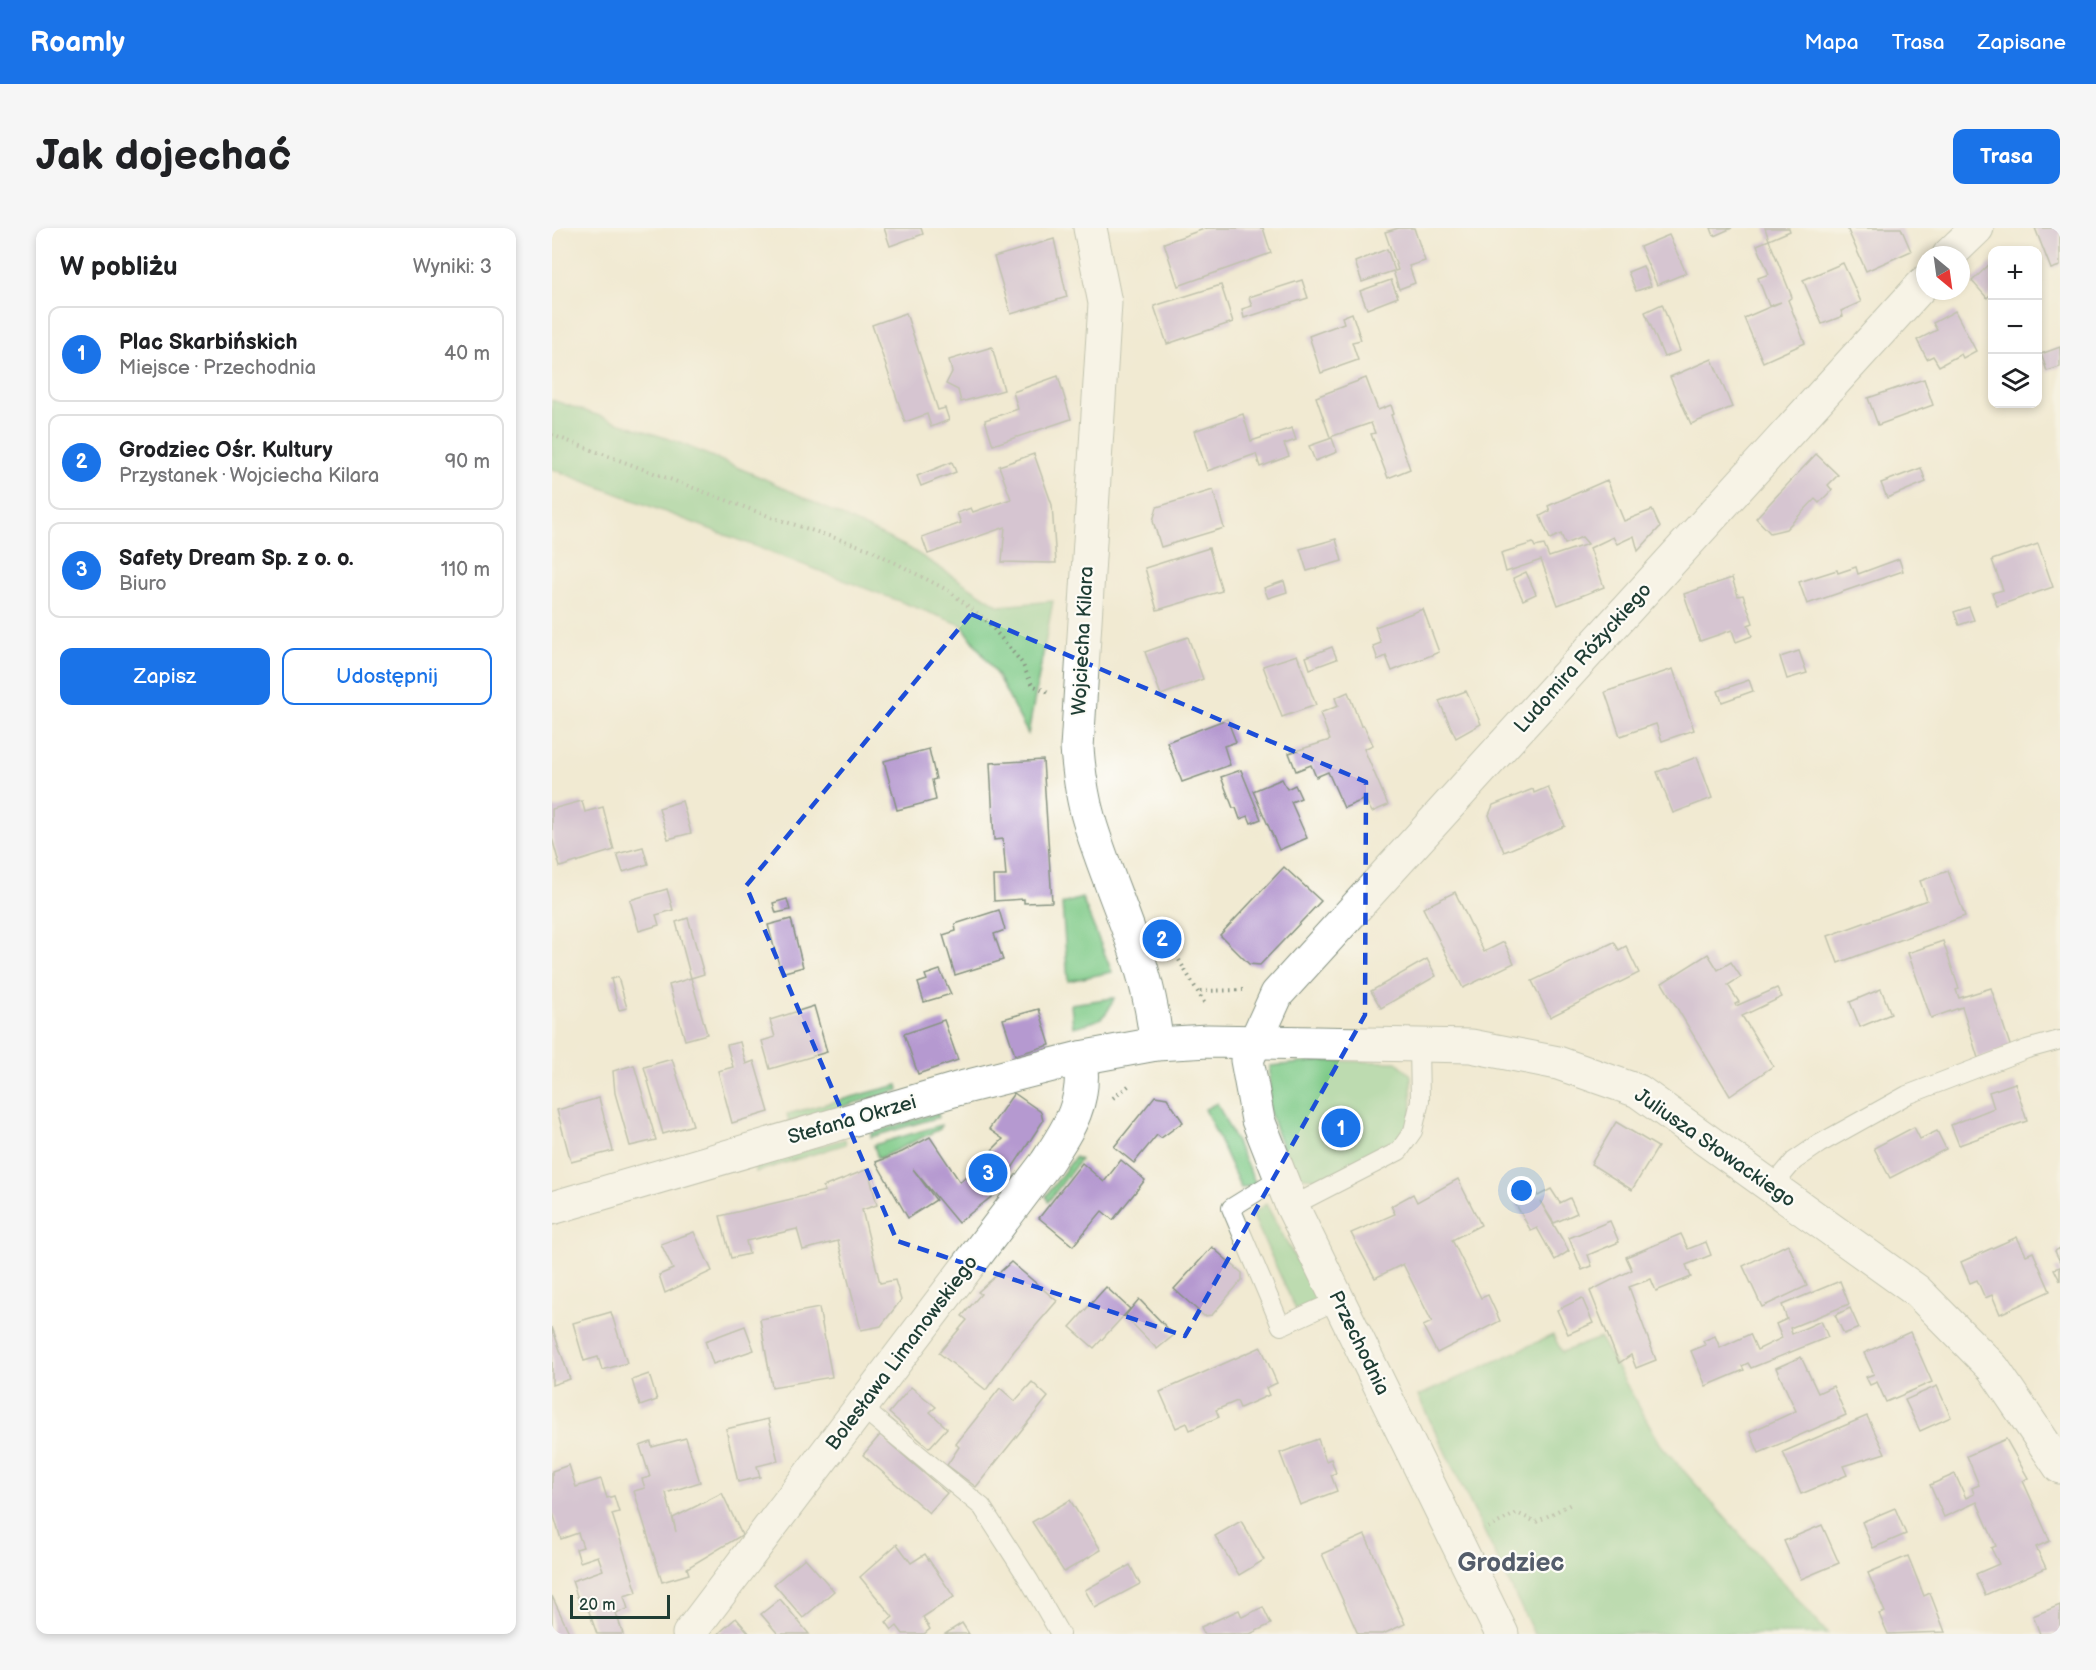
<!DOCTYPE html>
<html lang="pl">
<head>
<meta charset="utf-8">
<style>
	:root { --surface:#fff; --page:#f6f6f6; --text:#202124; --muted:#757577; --line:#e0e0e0; --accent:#1a73e8 }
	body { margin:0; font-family:"Balsamiq Sans",sans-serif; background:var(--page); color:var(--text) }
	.controls { position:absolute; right:18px; top:18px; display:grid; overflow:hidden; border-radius:12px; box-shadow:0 3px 9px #0003 }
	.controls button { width:54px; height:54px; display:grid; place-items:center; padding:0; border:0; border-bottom:2px solid var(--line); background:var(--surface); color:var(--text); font:30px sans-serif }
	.compass { position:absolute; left:1364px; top:18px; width:54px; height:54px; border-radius:50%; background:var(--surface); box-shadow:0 3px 9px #0003; rotate:151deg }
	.scale { position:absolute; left:18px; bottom:15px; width:100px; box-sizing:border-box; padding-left:6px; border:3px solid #1f3d34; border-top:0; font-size:16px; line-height:21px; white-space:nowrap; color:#1f3d34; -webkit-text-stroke:4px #fdfcf7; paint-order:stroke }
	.you { position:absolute; left:970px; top:963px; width:21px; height:21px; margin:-15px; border:4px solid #fff; border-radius:50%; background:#1a73e8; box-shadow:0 0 0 9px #1a73e833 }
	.badge { display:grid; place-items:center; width:39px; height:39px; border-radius:50%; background:var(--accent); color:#fff; font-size:20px; font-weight:700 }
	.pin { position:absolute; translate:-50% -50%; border:3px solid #fff; box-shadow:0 2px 6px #0006 }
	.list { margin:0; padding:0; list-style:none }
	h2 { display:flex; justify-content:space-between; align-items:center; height:78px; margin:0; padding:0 24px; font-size:26px }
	h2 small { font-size:20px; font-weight:400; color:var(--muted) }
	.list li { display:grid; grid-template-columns:39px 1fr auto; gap:18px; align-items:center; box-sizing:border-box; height:96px; margin:0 12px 12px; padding:0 12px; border:2px solid var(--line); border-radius:12px }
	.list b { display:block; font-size:22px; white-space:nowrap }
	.list p { margin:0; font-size:20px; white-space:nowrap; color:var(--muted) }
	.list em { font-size:20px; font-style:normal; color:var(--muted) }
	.actions { display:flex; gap:12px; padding:18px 24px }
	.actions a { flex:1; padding:14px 0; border:2px solid var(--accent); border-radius:12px; text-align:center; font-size:21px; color:var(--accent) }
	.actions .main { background:var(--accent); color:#fff }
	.icon { flex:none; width:33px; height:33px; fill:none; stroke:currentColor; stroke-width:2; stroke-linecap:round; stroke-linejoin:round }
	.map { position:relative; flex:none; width:1508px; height:1406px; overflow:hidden; border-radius:12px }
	header { display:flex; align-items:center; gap:36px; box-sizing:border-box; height:84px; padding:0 30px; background:var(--accent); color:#fff }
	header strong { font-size:28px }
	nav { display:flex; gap:33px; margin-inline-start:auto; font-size:21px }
	.intro { display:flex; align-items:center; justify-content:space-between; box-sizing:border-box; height:144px; padding:0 36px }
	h1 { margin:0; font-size:42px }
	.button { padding:15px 27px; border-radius:12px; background:var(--accent); color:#fff; font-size:21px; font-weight:700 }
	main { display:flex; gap:36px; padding:0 36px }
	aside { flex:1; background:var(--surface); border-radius:12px; box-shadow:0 3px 9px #0003 }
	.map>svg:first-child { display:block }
	.green { fill:#7fca88; stroke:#4f845e; stroke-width:1.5 }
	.building { fill:#b599d0 }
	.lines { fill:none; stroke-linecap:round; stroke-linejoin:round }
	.lane-casing { stroke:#889483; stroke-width:20 }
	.street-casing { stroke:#889483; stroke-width:35 }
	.path { stroke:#889483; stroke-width:4; stroke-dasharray:1.5 4.5; stroke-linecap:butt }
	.lane { stroke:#fff; stroke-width:18 }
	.street { stroke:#fff; stroke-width:33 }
	.marked { fill:none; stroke:#1d4ed8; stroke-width:4.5; stroke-dasharray:12 8; stroke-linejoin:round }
	.labels { text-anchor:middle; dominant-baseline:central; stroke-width:4.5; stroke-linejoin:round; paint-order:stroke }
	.street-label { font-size:20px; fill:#1f3d34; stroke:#fdfcf7 }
	.district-label { font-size:26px; font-weight:bold; fill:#545d6b; stroke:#fdfcf7 }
</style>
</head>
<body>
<header>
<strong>Roamly</strong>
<nav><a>Mapa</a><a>Trasa</a><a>Zapisane</a></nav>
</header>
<div class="intro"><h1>Jak dojechać</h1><a class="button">Trasa</a></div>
<main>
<aside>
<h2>W pobliżu<small>Wyniki: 3</small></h2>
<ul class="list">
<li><span class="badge">1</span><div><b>Plac Skarbińskich</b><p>Miejsce · Przechodnia</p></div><em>40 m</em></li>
<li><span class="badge">2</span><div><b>Grodziec Ośr. Kultury</b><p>Przystanek · Wojciecha Kilara</p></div><em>90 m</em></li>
<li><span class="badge">3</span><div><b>Safety Dream Sp. z o. o.</b><p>Biuro</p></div><em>110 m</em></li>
</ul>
<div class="actions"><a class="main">Zapisz</a><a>Udostępnij</a></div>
</aside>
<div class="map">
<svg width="1508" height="1406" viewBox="0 0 1508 1406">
	<rect width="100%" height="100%" fill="#fdfcf7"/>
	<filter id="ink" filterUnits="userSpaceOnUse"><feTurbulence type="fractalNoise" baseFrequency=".0167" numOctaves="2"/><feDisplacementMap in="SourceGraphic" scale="12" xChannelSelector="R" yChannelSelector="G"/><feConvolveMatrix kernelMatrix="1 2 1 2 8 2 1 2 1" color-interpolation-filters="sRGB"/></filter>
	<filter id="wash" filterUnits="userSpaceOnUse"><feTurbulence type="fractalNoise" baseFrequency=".008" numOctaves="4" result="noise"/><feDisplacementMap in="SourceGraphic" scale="24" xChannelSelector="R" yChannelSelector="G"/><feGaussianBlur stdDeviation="1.35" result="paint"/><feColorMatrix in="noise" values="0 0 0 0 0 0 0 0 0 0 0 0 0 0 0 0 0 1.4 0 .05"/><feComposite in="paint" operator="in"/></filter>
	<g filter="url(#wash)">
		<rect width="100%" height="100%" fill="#f1ead2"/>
		<g class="green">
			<polygon points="0,172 123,213 213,251 357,320 447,378 501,373 476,506 445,447 410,397 0,241"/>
			<polygon points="530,670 560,744 516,753 510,676"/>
			<path d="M562,770C553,794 544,793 521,799L519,776Z"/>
			<polygon points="773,833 845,834 859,847 860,890 850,909 829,926 794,942 768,952 747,948 729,916 717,882 718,838"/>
			<polygon points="346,857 347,862 237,894 235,886"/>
			<polygon points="665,875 704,956 689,960 653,881"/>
			<polygon points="385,885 387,889 319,909 319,905"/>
			<polygon points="389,897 388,901 326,931 322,917"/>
			<polygon points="293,911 294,916 204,944 202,937"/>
			<polygon points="523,929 528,932 496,974 494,968"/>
			<polygon points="714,976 766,1072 744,1082 700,986"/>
			<polygon points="1001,1107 1010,1124 1048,1110 1109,1217 1276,1406 982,1406 866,1168"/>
		</g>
		<g id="blocks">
			<g class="building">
				<polygon points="332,0 369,0 371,6 338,18"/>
				<polygon points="655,0 711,0 719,25 626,58 612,15"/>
				<polygon points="847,0 862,0 873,33 857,38 863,55 847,61 841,43 810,54 803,34 835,21 843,43 846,42 833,4"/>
				<polygon points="1159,0 1180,0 1162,8"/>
				<polygon points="1213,0 1237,0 1238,3 1217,12 1240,69 1236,72 1253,115 1211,134 1192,90 1229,74 1217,78 1206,50 1217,46 1205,17 1217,12"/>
				<polygon points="1295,0 1349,0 1359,23 1314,43"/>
				<polygon points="1483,0 1508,0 1508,38 1499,41"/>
				<polygon points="1117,7 1134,45 1105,57 1088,19"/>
				<polygon points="502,11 515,69 459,86 442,29"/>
				<polygon points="1440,34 1440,65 1435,70 1420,53"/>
				<polygon points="1291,35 1309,74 1289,83 1291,88 1270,96 1251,52"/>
				<polygon points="1091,38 1099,58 1084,63 1076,44"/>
				<polygon points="750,52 756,70 692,90 690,81 700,78 697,69"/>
				<polygon points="839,52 846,69 815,81 808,63"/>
				<polygon points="669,57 681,94 615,116 602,78"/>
				<polygon points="1110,76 1128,123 1112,129 1093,84"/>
				<polygon points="1403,83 1424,123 1411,130 1409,126 1387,138 1381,128 1375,131 1365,112 1385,102 1381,95"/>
				<polygon points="354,85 386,182 393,180 397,192 379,199 375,186 353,194 320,97"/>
				<polygon points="800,85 809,112 800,114 806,132 769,145 757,108 792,95 790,89"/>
				<polygon points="440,119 452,162 409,174 406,162 394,156 400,144 397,132"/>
				<polygon points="1508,119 1508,139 1495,143 1489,126"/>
				<polygon points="1160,131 1180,179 1139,196 1118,149"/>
				<polygon points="506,148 519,191 441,217 433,192 466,181 461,164"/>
				<polygon points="814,150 826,182 839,177 842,186 839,187 858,241 836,250 819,206 823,205 819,195 778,209 764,169"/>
				<polygon points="1372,151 1381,177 1326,197 1316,170"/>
				<polygon points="691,186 699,213 740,200 744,212 732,216 737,228 708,239 704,226 655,243 642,203"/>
				<polygon points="780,210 785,224 763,233 757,218"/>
				<polygon points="482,226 500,277 504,335 450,334 453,299 376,326 370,309 409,295 405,285 419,280 421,284 459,271 447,238"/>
				<polygon points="1264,226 1286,247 1276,257 1280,262 1267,275 1263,271 1234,301 1218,305 1204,290"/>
				<polygon points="400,234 404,244 369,258 365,248"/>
				<polygon points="1369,240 1374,254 1335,270 1329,255"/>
				<polygon points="1055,252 1072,293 1100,282 1108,299 1086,323 1082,308 1065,316 1061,309 1038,320 1052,359 1006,377 989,332 954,344 949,325 981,315 983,319 992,317 997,329 1036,316 1030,309 1013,316 1009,306 998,311 988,288 998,283 996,278"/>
				<polygon points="661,262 672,300 609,319 601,293 605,279"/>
				<polygon points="784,311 790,333 755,343 748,321"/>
				<polygon points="1486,316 1501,359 1445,378 1440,365 1451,362 1440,332"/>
				<polygon points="657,320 670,363 605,382 593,340"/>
				<polygon points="1347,331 1351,343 1255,376 1247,354 1285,342 1286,345 1304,339 1306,346"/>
				<polygon points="974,344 984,366 971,372 961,350"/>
				<polygon points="1180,350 1186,368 1191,367 1201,395 1196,397 1200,408 1184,414 1180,402 1148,413 1132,366"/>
				<polygon points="732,353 735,364 716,370 712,360"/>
				<polygon points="1417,379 1422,392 1407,397 1402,384"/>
				<polygon points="871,381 887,424 840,443 834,428 826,432 821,418 829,415 823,399"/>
				<polygon points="636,409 651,451 609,467 593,424"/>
				<polygon points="780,419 785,431 758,441 754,429"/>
				<polygon points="1247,423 1255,445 1235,451 1228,429"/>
				<polygon points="745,427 764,477 730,489 711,438"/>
				<polygon points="1121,441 1142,502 1110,513 1104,496 1068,508 1053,464"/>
				<polygon points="1197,452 1201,463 1170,474 1166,463"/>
				<polygon points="914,463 929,496 904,510 887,473"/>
				<polygon points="796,464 809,498 812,498 821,517 812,521 836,577 820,584 813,571 792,580 776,544 764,549 759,537 744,543 737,525 778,512 768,485 786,478 783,470"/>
				<polygon points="675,491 684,514 672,518 678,537 630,554 615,514"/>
				<polygon points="377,521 384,551 380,552 384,572 345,582 332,533"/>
				<polygon points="1145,529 1160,570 1121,585 1105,544"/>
				<polygon points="491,532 500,674 472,675 472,671 442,673 441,648 454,648 451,611 442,612 438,535"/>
				<polygon points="689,542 709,591 699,595 696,588 688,591 684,580 681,580 669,549"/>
				<polygon points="730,551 735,561 743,557 749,570 739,574 755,610 727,622 701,563"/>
				<polygon points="996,559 1013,598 952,624 937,587 941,577 981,561 982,565"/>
				<polygon points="30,573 33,584 51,579 62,622 8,639 0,610 0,581"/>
				<polygon points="130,573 139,605 116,611 107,580"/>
				<polygon points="91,619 96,636 71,644 65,626"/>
				<polygon points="732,639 769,673 708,737 697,736 668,707"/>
				<polygon points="1396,643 1413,688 1286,735 1276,708 1375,672 1368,653"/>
				<polygon points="115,661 121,682 104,687 107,697 87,703 78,672"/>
				<polygon points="903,664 932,724 952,714 962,735 911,760 871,680"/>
				<polygon points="235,671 238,682 224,685 221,675"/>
				<polygon points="447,682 453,702 442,706 451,732 403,747 391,707 404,703 403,696"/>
				<polygon points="136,690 152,746 139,750 124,694"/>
				<polygon points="239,691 251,739 229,745 216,697"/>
				<polygon points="1391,713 1407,761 1404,762 1407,770 1439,760 1459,820 1426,830 1410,779 1379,790 1356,725"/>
				<polygon points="1062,714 1067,722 1074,718 1087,745 998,789 980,753"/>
				<polygon points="1156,726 1166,742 1179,734 1189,749 1176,757 1187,774 1183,776 1184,778 1225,760 1230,769 1190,788 1221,838 1178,868 1110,755"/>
				<polygon points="875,731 884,748 829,780 819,763"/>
				<polygon points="388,742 399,766 372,774 366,755 375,752 373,747"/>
				<polygon points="66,749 75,780 67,782 59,751"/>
				<polygon points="139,750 155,806 133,812 117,757"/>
				<polygon points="1329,761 1339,786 1308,799 1298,774"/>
				<polygon points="262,778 275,824 218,841 210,813 223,809 218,792"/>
				<polygon points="487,781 498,817 463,827 451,791"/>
				<polygon points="392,792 406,832 366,846 352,806"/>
				<polygon points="188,814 194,836 202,833 217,884 180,895 166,843 181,839 175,817"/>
				<polygon points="120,831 141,897 111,906 92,839"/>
				<polygon points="82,837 104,912 78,918 63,865 61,843"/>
				<polygon points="1463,855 1475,893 1407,917 1399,897 1442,880 1437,864"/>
				<polygon points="462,865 489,884 491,893 443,966 406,995 361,941 384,972 356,990 324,934 350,924 378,909 408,954 451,911 437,901"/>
				<polygon points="603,868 615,870 631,894 609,910 605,907 582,935 562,919"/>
				<polygon points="47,870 61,923 19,934 5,882"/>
				<polygon points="1064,894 1106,919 1080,962 1039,936"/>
				<polygon points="1362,899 1368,911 1385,903 1394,921 1338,950 1322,920"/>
				<polygon points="569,932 593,952 561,992 550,983 521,1018 487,990 530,935 552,954"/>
				<polygon points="316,941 325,977 310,982 328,1055 343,1052 349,1072 329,1098 309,1102 286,1013 251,1022 245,1001 194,1013 197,1026 179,1030 168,988 273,963 271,959"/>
				<polygon points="906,951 929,997 900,1012 929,1070 936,1067 948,1093 885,1125 871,1098 880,1094 851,1036 823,1050 799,1005 843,986 839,978 861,966 865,974"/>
				<polygon points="999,961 1008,975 1018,970 1025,985 1002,995 988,973 1017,1023 1003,1032 985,1000 979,1003 962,973 982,962 986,968"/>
				<polygon points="1058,993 1067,1014 1036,1027 1040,1038 1030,1042 1017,1010"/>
				<polygon points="142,1004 160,1043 113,1065 107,1047 121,1041 109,1016"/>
				<polygon points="1129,1006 1136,1021 1154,1014 1159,1027 1134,1037 1139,1049 1104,1063 1099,1051 1077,1059 1104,1132 1084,1140 1079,1127 1067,1135 1038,1063 1080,1042 1074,1029"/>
				<polygon points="1465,1009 1474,1027 1481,1024 1498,1063 1448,1086 1440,1067 1433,1070 1425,1052 1418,1055 1409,1034"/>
				<polygon points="1236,1016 1255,1058 1210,1079 1191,1038"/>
				<polygon points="660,1019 690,1045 690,1052 660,1087 652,1088 622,1061"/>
				<polygon points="1508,1020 1508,1034 1503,1023"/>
				<polygon points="459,1034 505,1073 462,1123 434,1162 387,1125 415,1092 410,1088 429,1066 426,1064"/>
				<polygon points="1508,1039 1508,1053 1502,1041"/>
				<polygon points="1288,1053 1297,1076 1238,1100 1240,1106 1269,1093 1276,1109 1199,1140 1196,1135 1190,1138 1192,1142 1154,1158 1139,1123 1153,1117 1151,1113 1163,1108 1168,1120 1198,1106 1205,1122 1230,1110 1224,1096 1235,1091 1230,1077"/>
				<polygon points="554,1059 578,1081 542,1120 518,1099"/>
				<polygon points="1030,1070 1041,1095 1016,1106 1005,1082"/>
				<polygon points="587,1071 622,1107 605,1121 573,1088"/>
				<polygon points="267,1080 280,1149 220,1159 208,1091"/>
				<polygon points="1298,1080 1307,1100 1292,1106 1283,1087"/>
				<polygon points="59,1084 75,1135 50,1142 46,1129 32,1133 21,1095"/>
				<polygon points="193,1098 202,1122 161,1136 153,1113"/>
				<polygon points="0,1099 18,1151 0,1157"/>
				<polygon points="1358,1104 1380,1154 1334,1174 1325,1154 1318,1157 1314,1149 1322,1146 1312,1125"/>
				<polygon points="709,1119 725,1155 714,1160 717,1167 688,1180 685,1173 664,1182 667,1189 638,1202 635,1195 624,1200 608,1164"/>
				<polygon points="1249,1129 1266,1165 1281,1158 1294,1187 1207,1225 1198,1204 1244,1183 1224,1140"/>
				<polygon points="97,1146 105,1172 88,1178 80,1152"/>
				<polygon points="480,1154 496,1169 424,1259 395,1237 407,1219 404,1216 448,1160 463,1173"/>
				<polygon points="1385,1158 1399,1189 1368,1203 1353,1172"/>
				<polygon points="359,1159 384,1179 378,1184 395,1200 377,1220 337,1185"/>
				<polygon points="1315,1188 1333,1225 1291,1238 1295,1247 1249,1266 1231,1224"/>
				<polygon points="216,1191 226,1233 205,1238 208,1249 186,1254 174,1201"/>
				<polygon points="328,1207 395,1265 377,1285 311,1227"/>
				<polygon points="134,1210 148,1254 114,1265 124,1304 121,1290 170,1265 190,1307 135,1340 137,1346 110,1354 82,1263 93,1260 90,1251 98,1249 88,1218 99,1214 100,1219"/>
				<polygon points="766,1211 774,1233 779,1231 784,1245 779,1247 785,1263 748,1277 728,1225"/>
				<polygon points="1454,1211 1476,1250 1471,1253 1498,1313 1484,1319 1494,1340 1433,1367 1424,1346 1447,1336 1439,1320 1444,1318 1425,1274 1392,1289 1378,1257 1403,1246 1414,1270 1422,1266 1420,1260 1427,1257 1415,1228"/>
				<polygon points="17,1237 24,1259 49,1251 55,1270 62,1268 67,1284 60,1286 85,1364 72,1368 76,1381 64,1385 71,1406 45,1406 35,1378 29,1380 20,1353 51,1342 46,1328 28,1334 24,1321 31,1319 26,1305 9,1311 0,1282 0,1243"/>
				<polygon points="518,1272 549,1322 512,1344 480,1294"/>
				<polygon points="1343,1280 1354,1306 1321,1320 1310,1294"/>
				<polygon points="689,1293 712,1332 687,1347 663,1308"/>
				<polygon points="1270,1297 1287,1335 1249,1351 1232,1313"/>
				<polygon points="813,1307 853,1396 831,1406 806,1406 770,1326"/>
				<polygon points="345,1316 359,1335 373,1326 402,1369 371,1389 378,1401 372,1406 351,1406 345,1398 340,1402 334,1394 341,1389 308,1349"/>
				<polygon points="1356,1328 1372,1368 1378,1365 1393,1404 1336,1406 1327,1386 1333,1384 1316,1345"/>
				<polygon points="253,1330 282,1363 251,1390 222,1356"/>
				<polygon points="578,1337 588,1356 543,1380 533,1362"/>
				<polygon points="0,1368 14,1398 18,1406 0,1406"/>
				<polygon points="228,1371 257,1406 226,1406 209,1386"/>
				<polygon points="1508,1377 1508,1406 1488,1406 1481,1388"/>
				<polygon points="711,1379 719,1396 698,1406 652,1406 649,1399 687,1382 690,1389"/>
				<polygon points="184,1390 198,1406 166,1406"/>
				<polygon points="410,1395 417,1406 393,1406"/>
			</g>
		</g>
	</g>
	<g filter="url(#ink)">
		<use href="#blocks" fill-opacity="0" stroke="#889483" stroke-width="1.5"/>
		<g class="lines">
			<g class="lane-casing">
				<g id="lane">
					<polyline points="729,949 679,980 729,1098 786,1072"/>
					<polyline points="1220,959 1242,933 1267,916 1355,867 1475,821 1508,812"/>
					<polyline points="740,978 847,923 861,903 868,873 867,818"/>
					<polyline points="309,1179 430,1279 477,1352 508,1406"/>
				</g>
			</g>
			<g class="street-casing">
				<g id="street">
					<path d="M538,0L553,75L525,520C527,545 530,569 537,592C559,667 599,738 604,816"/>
					<polyline points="1397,27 1425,0"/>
					<polyline points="0,980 405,861 528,830 604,816 656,813 919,818 1006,835 1086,863 1365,1063 1441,1140 1508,1239"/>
					<path d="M137,1406L494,935C517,900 535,874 528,830"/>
					<polyline points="950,1406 740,978 706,892 695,832 725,766 1373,54"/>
				</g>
			</g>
			<g class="path">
				<polyline points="0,207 219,289 317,321 397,363 435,393 470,435 480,457 496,464"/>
				<polyline points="627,732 653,776"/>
				<polyline points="648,763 691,762"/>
				<polyline points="561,870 579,856"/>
				<polyline points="936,1300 965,1285 984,1294 1021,1275"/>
			</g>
			<use href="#lane" class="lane"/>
			<use href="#street" class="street"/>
		</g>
	</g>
	<path d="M0 0H1508V1406H0ZM419,386L814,554L813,787L633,1108L345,1013L194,658Z" fill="#f1ead2" fill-opacity=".55" fill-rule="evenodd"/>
	<path class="marked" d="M419,386L814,554L813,787L633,1108L345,1013L194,658Z"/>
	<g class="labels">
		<g class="street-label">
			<text transform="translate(531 413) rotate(-87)">Wojciecha Kilara</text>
			<text transform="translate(1031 430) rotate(-48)">Ludomira Różyckiego</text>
			<text transform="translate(300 892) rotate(-16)">Stefana Okrzei</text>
			<text transform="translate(1163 920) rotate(35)">Juliusza Słowackiego</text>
			<text transform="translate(807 1115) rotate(64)">Przechodnia</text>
			<text transform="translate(350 1125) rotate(-53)">Bolesława Limanowskiego</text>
		</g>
		<g class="district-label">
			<text x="959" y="1335">Grodziec</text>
		</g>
	</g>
</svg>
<div class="controls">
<button>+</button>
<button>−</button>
<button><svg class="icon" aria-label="layers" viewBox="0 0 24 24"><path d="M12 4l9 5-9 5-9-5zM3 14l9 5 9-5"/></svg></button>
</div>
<svg class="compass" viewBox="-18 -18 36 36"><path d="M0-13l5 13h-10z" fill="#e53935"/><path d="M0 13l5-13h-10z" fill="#757577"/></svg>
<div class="scale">20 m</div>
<div class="you"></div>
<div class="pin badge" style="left:789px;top:900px">1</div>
<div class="pin badge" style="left:610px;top:711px">2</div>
<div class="pin badge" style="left:436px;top:945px">3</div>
</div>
</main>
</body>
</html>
